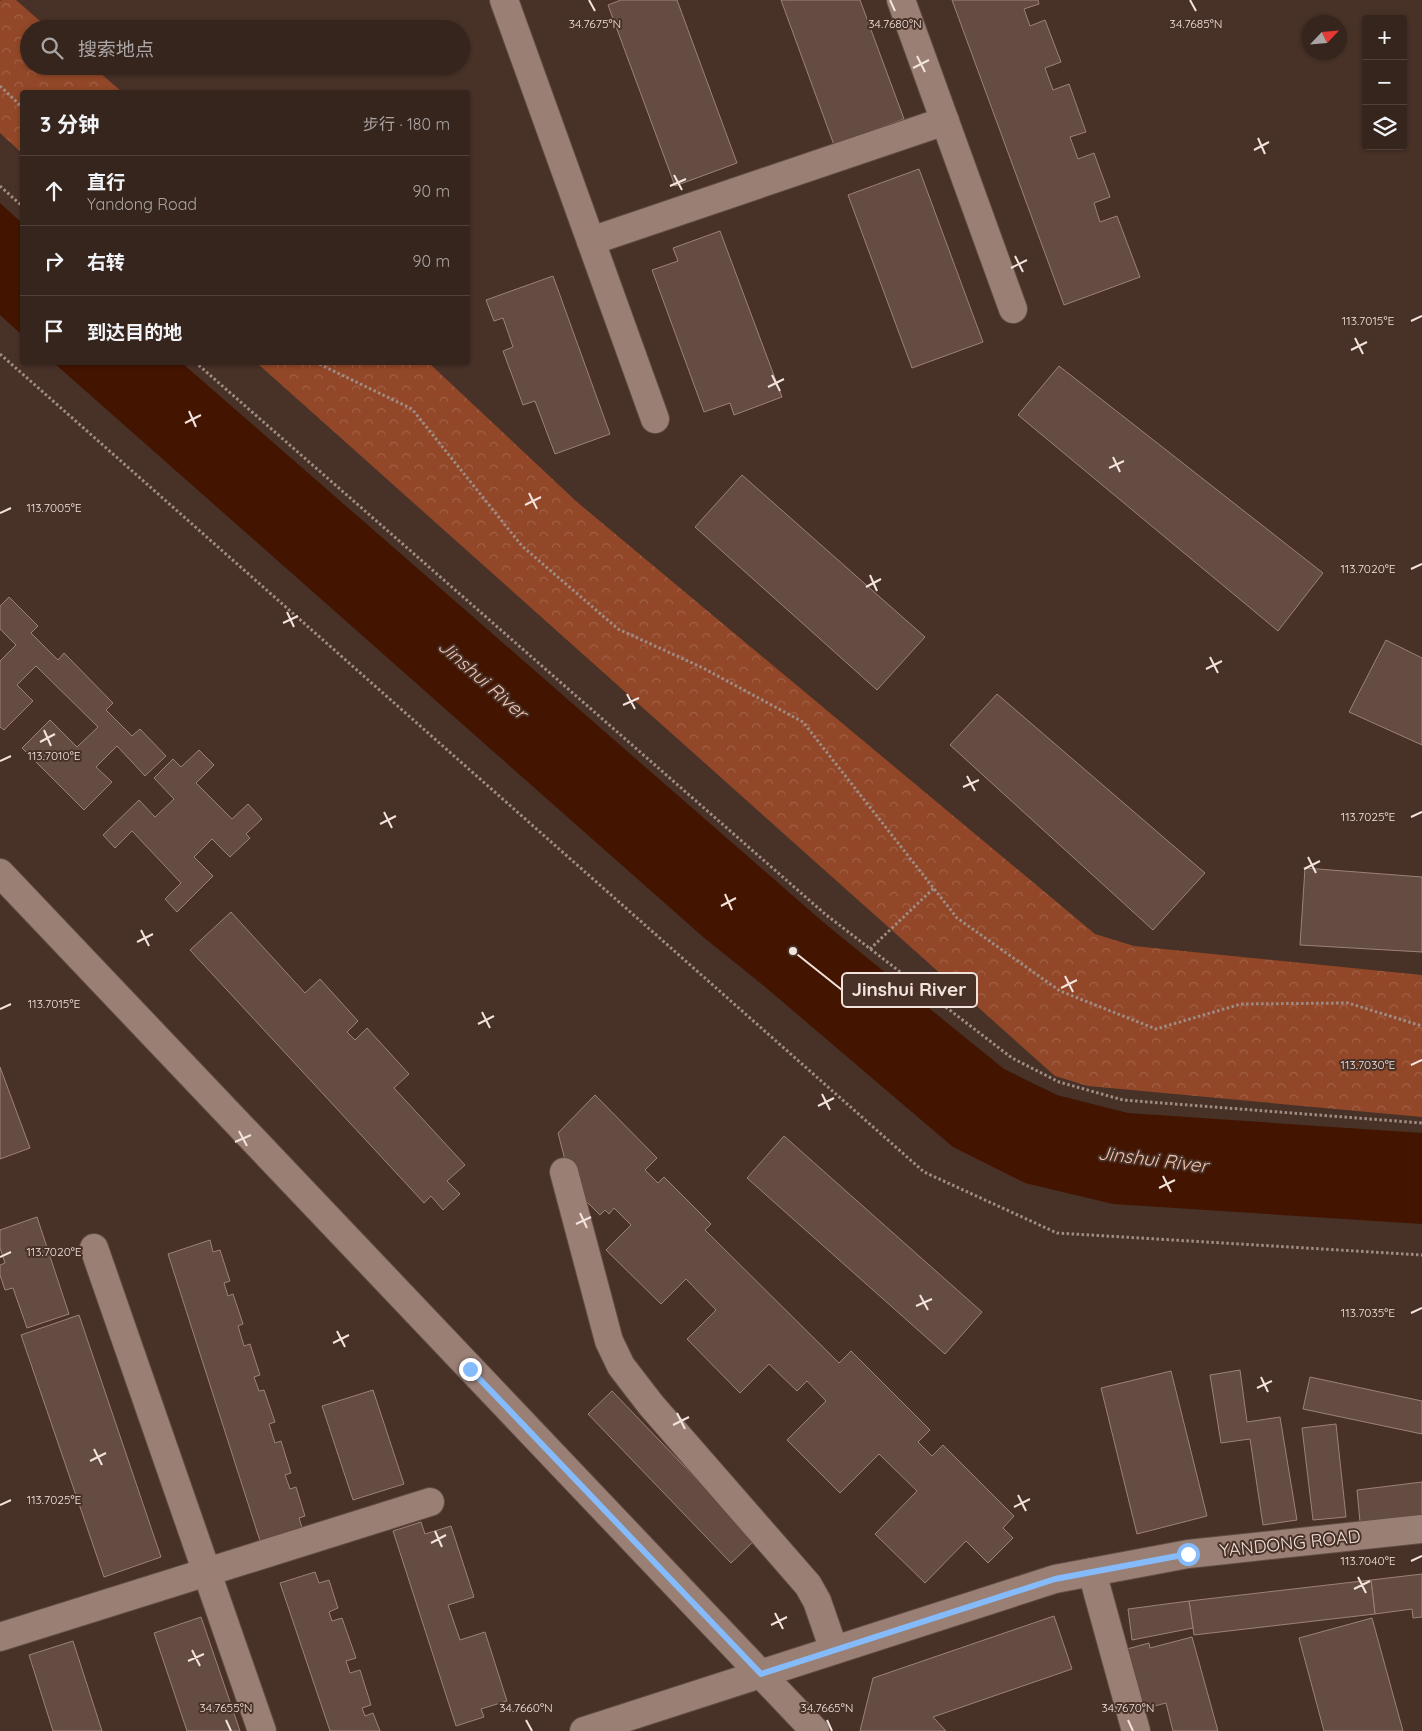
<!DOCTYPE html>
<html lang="zh">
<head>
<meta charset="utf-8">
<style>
	:root { --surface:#36251d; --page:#3d2d26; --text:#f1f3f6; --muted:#aaa5a4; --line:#50423b }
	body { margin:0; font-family:Quicksand,"Noto Sans SC",sans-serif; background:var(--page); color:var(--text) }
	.controls { position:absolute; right:15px; top:15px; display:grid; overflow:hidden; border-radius:5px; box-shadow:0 1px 4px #0004 }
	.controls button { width:45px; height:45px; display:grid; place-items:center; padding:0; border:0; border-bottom:1px solid var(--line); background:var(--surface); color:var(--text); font:25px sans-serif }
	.compass { position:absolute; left:1302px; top:15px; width:45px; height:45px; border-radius:50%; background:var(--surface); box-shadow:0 1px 4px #0004; rotate:64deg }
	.stop { position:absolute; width:15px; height:15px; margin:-11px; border:4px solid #85bbfb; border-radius:50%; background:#fff }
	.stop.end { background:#85bbfb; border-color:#fff; box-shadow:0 1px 5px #0008 }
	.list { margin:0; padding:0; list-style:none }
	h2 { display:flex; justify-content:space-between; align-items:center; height:65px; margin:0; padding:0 20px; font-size:21px }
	h2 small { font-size:16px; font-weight:400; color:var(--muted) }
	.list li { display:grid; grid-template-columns:32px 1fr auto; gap:15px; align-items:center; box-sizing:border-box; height:70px; padding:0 20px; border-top:1px solid var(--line) }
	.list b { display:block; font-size:19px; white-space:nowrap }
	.list p { margin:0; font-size:16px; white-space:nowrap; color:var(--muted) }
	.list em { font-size:16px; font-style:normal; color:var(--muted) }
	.icon { flex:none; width:28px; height:28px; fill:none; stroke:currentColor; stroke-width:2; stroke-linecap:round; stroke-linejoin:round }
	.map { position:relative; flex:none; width:1422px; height:1731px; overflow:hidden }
	.search { position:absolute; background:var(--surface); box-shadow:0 1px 4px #0004; left:20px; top:20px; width:450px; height:55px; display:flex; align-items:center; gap:12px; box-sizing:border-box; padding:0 18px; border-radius:28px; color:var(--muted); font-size:19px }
	.panel { position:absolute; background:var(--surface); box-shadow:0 1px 4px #0004; left:20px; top:90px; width:450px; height:275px; border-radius:5px }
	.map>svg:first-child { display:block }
	.park { fill:url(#park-crowns) }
	.water { fill:#431501 }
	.building { fill:#654c42; stroke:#9d8176 }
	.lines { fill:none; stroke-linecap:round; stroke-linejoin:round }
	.minor-casing { stroke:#604d45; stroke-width:30 }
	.path { stroke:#9f8c84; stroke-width:3; stroke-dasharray:2.5 2.5; stroke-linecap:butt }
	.minor { stroke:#9a7f74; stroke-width:28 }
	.route { stroke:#85bbfb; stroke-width:6 }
	.ticks { fill:none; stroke:#f3e3dd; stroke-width:2 }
	.labels { text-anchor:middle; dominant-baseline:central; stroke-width:4; stroke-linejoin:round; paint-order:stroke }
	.street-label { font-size:18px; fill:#f3e3dd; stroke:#483127 }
	.water-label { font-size:19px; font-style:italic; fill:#f4c3af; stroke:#483127 }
	.ticks-label { font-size:12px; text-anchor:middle; fill:#f3e3dd; stroke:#483127; stroke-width:4; stroke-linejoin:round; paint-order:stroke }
	.leader { fill:none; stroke:#f3e3dd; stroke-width:2 }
	.callout-dot { fill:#f3e3dd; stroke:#483127; stroke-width:2 }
	.callout { fill:#483127; stroke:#f3e3dd; stroke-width:2 }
	.callout-label { font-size:19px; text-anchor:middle; font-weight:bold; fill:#f3e3dd }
</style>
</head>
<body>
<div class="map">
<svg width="1422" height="1731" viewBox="0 0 1422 1731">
	<defs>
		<pattern id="park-crowns" width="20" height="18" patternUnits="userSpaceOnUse" patternTransform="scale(1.25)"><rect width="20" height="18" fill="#914728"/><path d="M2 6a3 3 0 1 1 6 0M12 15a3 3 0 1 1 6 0" fill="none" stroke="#a16147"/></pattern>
	</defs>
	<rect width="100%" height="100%" fill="#483127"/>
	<g class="park">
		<polygon points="2,0 16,0 49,29 29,29 29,66 92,66 122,92 22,92 22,153 0,133 0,1"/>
		<polygon points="257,363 429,363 577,502 1095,934 1134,946 1422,975 1422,1117 1088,1086 1055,1076"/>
	</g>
	<g class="water">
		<polygon points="0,203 22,223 22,335 0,315"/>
		<polygon points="54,363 182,363 823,922 1004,1069 1057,1095 1128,1113 1422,1133 1422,1224 1113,1204 1025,1183 953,1147 764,986 702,936"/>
	</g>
	<g class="building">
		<polygon points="621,0 677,0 737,163 675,186 608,5"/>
		<polygon points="781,0 860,0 904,119 834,145"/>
		<polygon points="952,0 1038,0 1039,4 1024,9 1030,26 1045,20 1061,62 1045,68 1053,90 1069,84 1086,132 1070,137 1078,159 1094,153 1110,197 1094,203 1100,222 1117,216 1140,277 1064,305"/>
		<polygon points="919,169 983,342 912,368 848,195"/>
		<polygon points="720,231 782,397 734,415 730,403 704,412 652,270 678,261 673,248"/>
		<polygon points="553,276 610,434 555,454 535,401 523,405 503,351 513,347 503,318 494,321 486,300"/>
		<polygon points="1059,366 1323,573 1278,631 1018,415"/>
		<polygon points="742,475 925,637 877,690 695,527"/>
		<polygon points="9,597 38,626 31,633 58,660 64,653 113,703 106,710 132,736 140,729 166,756 145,776 117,746 96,767 112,782 84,810 22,748 50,720 77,747 98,727 36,666 17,685 33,701 4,730 0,727 0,661 16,645 0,629 0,606"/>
		<polygon points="1386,640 1422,658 1422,745 1349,712"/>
		<polygon points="997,694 1205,873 1153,930 950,745"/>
		<polygon points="199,750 214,765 196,783 232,819 248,804 262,819 246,834 250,838 230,857 212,839 194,857 213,876 177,912 165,899 181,883 132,831 115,848 103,835 139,800 155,817 174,799 154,778 173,759 181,767"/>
		<polygon points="1305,868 1422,877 1422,952 1300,945"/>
		<polygon points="231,912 305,993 320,979 358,1021 347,1032 355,1040 367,1028 409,1074 394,1088 465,1165 447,1181 460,1194 443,1210 431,1196 424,1203 190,950"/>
		<polygon points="0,1067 30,1148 0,1159"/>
		<polygon points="595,1095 657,1158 645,1170 658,1183 664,1177 711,1224 705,1230 839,1363 851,1351 930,1430 918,1442 932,1456 943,1445 1014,1516 1003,1528 1013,1538 988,1563 966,1541 925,1583 875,1534 917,1491 879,1454 840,1493 787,1440 826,1401 807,1381 797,1391 769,1364 740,1393 687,1339 716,1310 686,1279 661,1304 606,1250 631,1225 614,1208 609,1214 605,1210 600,1215 572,1187 558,1133"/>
		<polygon points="784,1136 982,1312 945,1354 747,1178"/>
		<polygon points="37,1217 69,1314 27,1328 13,1288 5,1290 0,1275 0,1265 5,1263 0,1248 0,1230"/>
		<polygon points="210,1240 213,1252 220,1250 230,1281 224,1283 228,1296 233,1294 243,1324 238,1326 244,1346 250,1344 260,1375 254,1377 259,1391 264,1390 275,1422 269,1424 275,1443 281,1441 291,1473 285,1475 290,1489 296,1487 305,1516 299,1518 303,1531 261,1544 168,1254"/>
		<polygon points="79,1315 161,1557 104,1577 21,1335"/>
		<polygon points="1240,1370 1247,1422 1280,1417 1297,1520 1263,1525 1250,1439 1221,1443 1210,1375"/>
		<polygon points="1171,1371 1207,1516 1137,1534 1101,1388"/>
		<polygon points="1310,1377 1422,1401 1422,1434 1303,1409"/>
		<polygon points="373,1390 404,1484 353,1500 322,1406"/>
		<polygon points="612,1391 755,1540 731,1563 588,1414"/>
		<polygon points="1336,1424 1346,1517 1313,1520 1302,1428"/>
		<polygon points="1422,1482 1422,1515 1360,1522 1357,1490"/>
		<polygon points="421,1522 425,1534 451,1526 474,1597 448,1605 460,1640 485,1632 507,1701 481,1709 484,1717 456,1726 393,1531"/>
		<polygon points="315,1572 319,1583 329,1580 338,1608 329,1612 332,1621 342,1618 356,1658 346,1661 350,1673 360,1670 371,1705 362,1708 365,1716 373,1713 380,1731 330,1731 280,1583"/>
		<polygon points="1422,1574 1422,1617 1413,1618 1412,1609 1375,1614 1371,1580"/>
		<polygon points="1371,1580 1375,1614 1194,1635 1189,1601"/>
		<polygon points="1189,1601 1193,1628 1132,1640 1128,1609"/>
		<polygon points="1054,1616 1072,1669 933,1717 946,1731 860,1731 873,1678"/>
		<polygon points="201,1617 240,1731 187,1731 154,1633"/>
		<polygon points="1372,1618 1403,1731 1324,1731 1299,1638"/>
		<polygon points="1192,1637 1218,1731 1173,1731 1166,1703 1143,1709 1127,1649 1149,1643 1150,1648"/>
		<polygon points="73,1641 102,1731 53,1731 29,1655"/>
	</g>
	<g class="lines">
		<g class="minor-casing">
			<g id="minor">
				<polyline points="504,0 655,419"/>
				<polyline points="901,0 1013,309"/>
				<polyline points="591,241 945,121"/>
				<polyline points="0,873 815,1731"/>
				<polyline points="564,1172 609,1341 621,1366 651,1405 808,1585 817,1601 834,1650"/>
				<polyline points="94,1248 262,1731"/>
				<polyline points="1092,1572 1136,1731"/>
				<polyline points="0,1637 430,1502"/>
				<polyline points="584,1731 1055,1579 1188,1554 1422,1529"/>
			</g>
		</g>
		<g class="path">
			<polyline points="0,86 22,107"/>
			<polyline points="0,186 22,206"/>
			<polyline points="0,354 924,1172 1057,1233 1422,1255"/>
			<polyline points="195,362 825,914 1012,1058 1059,1082 1123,1100 1422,1123"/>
			<polyline points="315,362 412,409 522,546 618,629 703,668 803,722 957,918 1060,991 1156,1029 1241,1004 1348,1003 1422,1026"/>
			<polyline points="870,949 934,888"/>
		</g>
		<use href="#minor" class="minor"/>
	</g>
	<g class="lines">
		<polyline class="route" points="470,1369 761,1674 1055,1579 1188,1554"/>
	</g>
	<path class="ticks" d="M589,0L595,11M890,0L895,11M1190,0L1196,11M917,56L925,72M913,68L929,60M1258,138L1265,154M1254,150L1269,142M674,175L682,190M670,186L686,179M1015,256L1023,272M1011,268L1027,260M1411,321L1422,316M1355,338L1363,354M1351,350L1367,342M772,375L780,391M768,387L784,379M189,411L196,427M185,423L201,415M1113,457L1120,472M1109,468L1124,461M529,493L537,509M525,505L541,497M0,513L11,508M1411,569L1422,564M870,575L877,591M866,587L881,579M287,612L294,627M283,623L298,616M1210,657L1218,673M1206,669L1222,661M627,694L635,709M623,705L639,698M44,730L51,746M40,742L55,734M0,761L11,756M967,776L975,791M963,787L979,780M384,812L392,828M1411,817L1422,812M380,824L396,816M1308,857L1316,873M1304,869L1320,861M725,894L732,910M721,906L736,898M141,930L149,946M137,942L153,934M1065,976L1073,992M1061,988L1077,980M0,1009L11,1004M482,1012L490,1028M478,1024L494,1016M1411,1065L1422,1060M822,1094L830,1110M818,1106L834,1098M239,1131L247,1146M235,1142L251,1135M1163,1176L1171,1192M1159,1188L1175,1180M580,1213L587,1228M576,1224L591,1217M0,1257L11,1252M920,1295L928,1310M916,1306L932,1299M1411,1313L1422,1308M337,1331L345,1347M333,1343L349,1335M1261,1377L1268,1392M1257,1388L1272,1381M677,1413L685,1429M673,1425L689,1417M94,1449L102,1465M90,1461L106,1453M1018,1495L1026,1511M0,1505L11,1500M1014,1507L1030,1499M435,1531L442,1547M431,1543L446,1535M1411,1561L1422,1556M1358,1577L1366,1593M1354,1589L1370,1581M775,1613L783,1629M771,1625L787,1617M192,1650L200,1666M188,1661L204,1654M226,1720L231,1731M526,1720L532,1731M827,1720L832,1731M1128,1720L1133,1731"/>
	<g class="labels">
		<g class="street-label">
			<text transform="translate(1290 1543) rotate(-6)">YANDONG ROAD</text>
		</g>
		<g class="water-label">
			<text transform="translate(483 679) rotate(41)">Jinshui River</text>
			<text transform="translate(1153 1159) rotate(7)">Jinshui River</text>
		</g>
	</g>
	<g class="ticks-label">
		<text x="595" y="28">34.7675°N</text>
		<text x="895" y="28">34.7680°N</text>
		<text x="1196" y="28">34.7685°N</text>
		<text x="1368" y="325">113.7015°E</text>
		<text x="54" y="512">113.7005°E</text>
		<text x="1368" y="573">113.7020°E</text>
		<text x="54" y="760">113.7010°E</text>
		<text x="1368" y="821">113.7025°E</text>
		<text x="54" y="1008">113.7015°E</text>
		<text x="1368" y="1069">113.7030°E</text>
		<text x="54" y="1256">113.7020°E</text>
		<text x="1368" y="1317">113.7035°E</text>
		<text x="54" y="1504">113.7025°E</text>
		<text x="1368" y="1565">113.7040°E</text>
		<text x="226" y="1712">34.7655°N</text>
		<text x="526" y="1712">34.7660°N</text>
		<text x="827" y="1712">34.7665°N</text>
		<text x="1128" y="1712">34.7670°N</text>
	</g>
	<path class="leader" d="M793 951L842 990"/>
	<circle class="callout-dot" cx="793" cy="951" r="5"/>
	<rect class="callout" x="842" y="973" width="135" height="34" rx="5"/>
	<g class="callout-label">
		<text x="909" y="996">Jinshui River</text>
	</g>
</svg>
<div class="controls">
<button>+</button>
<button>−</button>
<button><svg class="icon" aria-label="layers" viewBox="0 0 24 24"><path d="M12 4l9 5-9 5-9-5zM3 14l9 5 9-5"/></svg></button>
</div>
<svg class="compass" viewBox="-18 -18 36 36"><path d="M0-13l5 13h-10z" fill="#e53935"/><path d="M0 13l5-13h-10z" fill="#aaa5a4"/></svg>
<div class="stop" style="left:1188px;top:1554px"></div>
<div class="stop end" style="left:470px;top:1369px"></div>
<div class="search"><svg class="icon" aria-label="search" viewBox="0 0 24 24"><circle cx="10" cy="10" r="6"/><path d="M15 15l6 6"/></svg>搜索地点</div>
<section class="panel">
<h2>3 分钟<small>步行 · 180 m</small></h2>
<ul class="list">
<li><svg class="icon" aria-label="ahead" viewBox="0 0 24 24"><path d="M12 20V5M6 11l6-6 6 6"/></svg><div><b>直行</b><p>Yandong Road</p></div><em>90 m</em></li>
<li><svg class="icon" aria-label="right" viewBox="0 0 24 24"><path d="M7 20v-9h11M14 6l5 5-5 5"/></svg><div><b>右转</b></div><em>90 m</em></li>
<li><svg class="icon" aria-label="arrive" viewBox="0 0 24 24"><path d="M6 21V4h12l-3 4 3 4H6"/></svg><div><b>到达目的地</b></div></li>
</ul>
</section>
</div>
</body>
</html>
